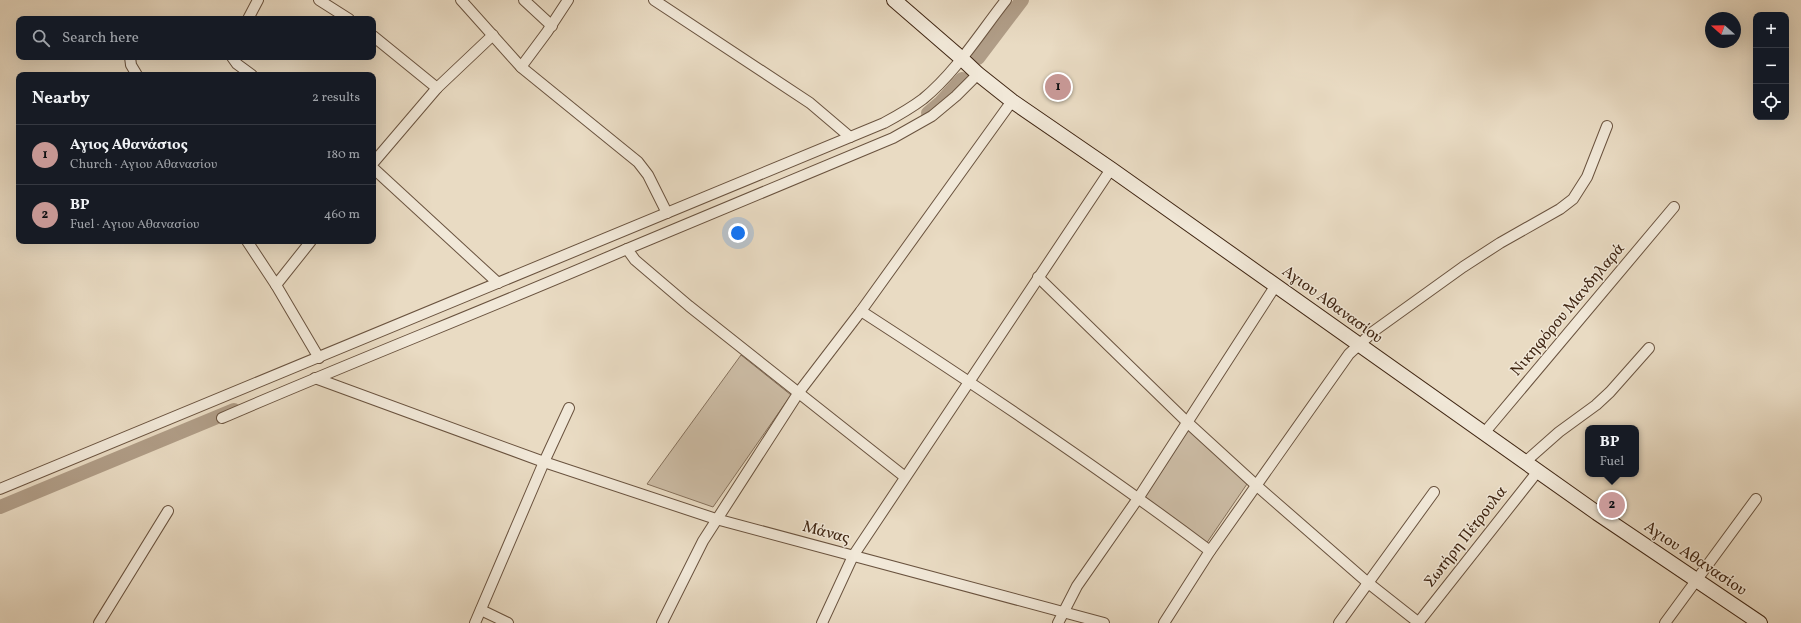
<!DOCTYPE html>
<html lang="en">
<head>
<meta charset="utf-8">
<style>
	:root { --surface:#171b24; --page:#20242c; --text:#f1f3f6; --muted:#9ea1a6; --line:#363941; --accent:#c59692 }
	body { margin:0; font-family:Vollkorn,serif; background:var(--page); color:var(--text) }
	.controls { position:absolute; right:12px; top:12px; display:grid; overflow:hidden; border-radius:8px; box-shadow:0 4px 16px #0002 }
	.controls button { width:36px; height:36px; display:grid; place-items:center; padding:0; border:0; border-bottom:1px solid var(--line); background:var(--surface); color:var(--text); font:20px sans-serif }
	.compass { position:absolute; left:1705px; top:12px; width:36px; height:36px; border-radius:50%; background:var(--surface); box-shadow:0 4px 16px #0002; rotate:290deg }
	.you { position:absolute; left:738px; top:233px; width:14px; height:14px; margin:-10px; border:3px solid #fff; border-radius:50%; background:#1a73e8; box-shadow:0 0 0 6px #1a73e833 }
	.badge { display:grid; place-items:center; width:26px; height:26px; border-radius:50%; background:var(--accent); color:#111; font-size:13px; font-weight:700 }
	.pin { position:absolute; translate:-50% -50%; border:2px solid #fff; box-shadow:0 1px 4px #0006 }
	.popup { position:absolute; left:1585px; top:425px; width:54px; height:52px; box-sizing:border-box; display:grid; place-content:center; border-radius:8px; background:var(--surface); filter:drop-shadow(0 1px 3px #0005); font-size:13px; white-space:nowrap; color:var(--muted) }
	.popup b { font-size:15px; color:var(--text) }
	.popup::after { content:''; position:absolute; left:50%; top:100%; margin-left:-8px; border:8px solid transparent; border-top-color:var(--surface) }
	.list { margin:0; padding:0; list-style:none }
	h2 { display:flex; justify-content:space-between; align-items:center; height:52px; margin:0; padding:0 16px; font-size:17px }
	h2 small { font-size:13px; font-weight:400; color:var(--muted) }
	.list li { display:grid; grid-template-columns:26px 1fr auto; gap:12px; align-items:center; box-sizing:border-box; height:60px; padding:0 16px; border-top:1px solid var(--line) }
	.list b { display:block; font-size:15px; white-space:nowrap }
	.list p { margin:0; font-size:13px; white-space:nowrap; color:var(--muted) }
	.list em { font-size:13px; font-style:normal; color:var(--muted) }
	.icon { flex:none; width:22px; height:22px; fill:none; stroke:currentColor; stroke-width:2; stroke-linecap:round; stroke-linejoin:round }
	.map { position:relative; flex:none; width:1801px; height:623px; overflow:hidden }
	.search { position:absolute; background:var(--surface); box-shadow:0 4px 16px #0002; left:16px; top:16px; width:360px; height:44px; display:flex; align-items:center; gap:10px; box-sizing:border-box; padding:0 14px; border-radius:8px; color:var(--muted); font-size:15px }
	.panel { position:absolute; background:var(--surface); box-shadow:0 4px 16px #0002; left:16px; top:72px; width:360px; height:172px; border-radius:8px }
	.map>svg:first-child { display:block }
	.green { fill:#ccbca5; stroke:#86715c }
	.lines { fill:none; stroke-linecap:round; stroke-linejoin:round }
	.canal { stroke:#b09d87; stroke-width:14 }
	.minor-casing { stroke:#6a533f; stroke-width:12 }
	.secondary-casing { stroke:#402613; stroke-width:16 }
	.minor { stroke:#f1e8d8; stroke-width:10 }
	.secondary { stroke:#f1e8d8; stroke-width:14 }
	.labels { text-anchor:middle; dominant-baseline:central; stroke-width:3; stroke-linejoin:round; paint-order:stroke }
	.street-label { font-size:16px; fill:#402613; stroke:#f1e8d8 }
</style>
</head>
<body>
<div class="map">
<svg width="1801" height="623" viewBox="0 0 1801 623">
	<rect width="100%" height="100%" fill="#e9dbc3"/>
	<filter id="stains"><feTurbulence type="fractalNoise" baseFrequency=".005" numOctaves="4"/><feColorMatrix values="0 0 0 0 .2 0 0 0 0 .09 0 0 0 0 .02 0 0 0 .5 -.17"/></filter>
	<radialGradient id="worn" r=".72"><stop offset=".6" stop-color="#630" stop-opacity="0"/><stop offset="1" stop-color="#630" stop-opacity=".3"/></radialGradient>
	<g class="green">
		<polygon points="741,355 791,395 713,507 647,484"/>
		<polygon points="1189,429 1247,484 1206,544 1143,500"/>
	</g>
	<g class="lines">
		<g class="canal">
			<polyline points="978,58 1022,0"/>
			<polyline points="928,113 941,102 962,79"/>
			<polyline points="0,507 234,410"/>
		</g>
		<g class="minor-casing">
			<g id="minor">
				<polyline points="319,0 349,19"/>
				<polyline points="461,0 521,67 638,162 648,175 667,213"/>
				<polyline points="524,0 552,26"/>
				<polyline points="654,0 810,103 850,137"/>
				<polyline points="248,19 258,0"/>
				<polyline points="373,36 437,88"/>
				<polyline points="130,57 131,65 137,75"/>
				<polyline points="232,57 237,64 252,75"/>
				<polyline points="521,67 547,32 568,0"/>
				<polyline points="373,163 437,88 493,35"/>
				<polyline points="373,168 498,283"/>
				<polyline points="247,241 276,285 311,241"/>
				<polyline points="1038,277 1187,422 1257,486 1367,582 1419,623"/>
				<polyline points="276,285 319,358"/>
				<path d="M861,311C980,388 1097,466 1210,551"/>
				<polyline points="315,378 544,462 716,519 1104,623"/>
				<path d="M222,418C356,360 493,307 627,249"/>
				<polyline points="1485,432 1674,207"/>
				<polyline points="1525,462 1559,432 1596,405 1610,392 1649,348"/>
				<polyline points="905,477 689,306 635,260 627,249 893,138 932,116 956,96 978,74"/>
				<path d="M0,489L884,123C897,116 911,108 923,99C956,72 980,33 1006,0"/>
				<polyline points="481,610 508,623"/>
				<polyline points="99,623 168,511"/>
				<polyline points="475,623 544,462 569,408"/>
				<polyline points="662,623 703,541 799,392 861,311 1012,101"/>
				<polyline points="822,623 853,556 1111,169"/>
				<polyline points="1058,623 1077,586 1139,497 1276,285"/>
				<polyline points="1164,623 1210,551 1349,354 1374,331 1463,267 1500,243 1560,209 1573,199 1587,177 1607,126"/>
				<polyline points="1339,623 1434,492"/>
				<polyline points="1418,623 1538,471"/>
				<polyline points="1665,623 1756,499"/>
			</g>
		</g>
		<g class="secondary-casing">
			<polyline id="secondary" points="894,0 961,58 978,74 1012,101 1111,169 1597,513 1760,623"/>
		</g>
		<use href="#minor" class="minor"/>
		<use href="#secondary" class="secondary"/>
	</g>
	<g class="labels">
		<g class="street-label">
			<text transform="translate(1332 305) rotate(36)">Αγιου Αθανασίου</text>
			<text transform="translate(1568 310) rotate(-50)">Νικηφόρου Μανδηλαρά</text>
			<text transform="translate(826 533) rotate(15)">Μάνας</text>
			<text transform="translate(1466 537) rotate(-52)">Σωτήρη Πέτρουλα</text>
			<text transform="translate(1695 559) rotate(34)">Αγιου Αθανασίου</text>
		</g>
	</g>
	<rect width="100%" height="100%" filter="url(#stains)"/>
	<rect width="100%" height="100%" fill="url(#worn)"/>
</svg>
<div class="controls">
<button>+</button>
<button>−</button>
<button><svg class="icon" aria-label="locate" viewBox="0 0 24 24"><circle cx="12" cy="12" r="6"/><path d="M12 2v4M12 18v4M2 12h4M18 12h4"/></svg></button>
</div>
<svg class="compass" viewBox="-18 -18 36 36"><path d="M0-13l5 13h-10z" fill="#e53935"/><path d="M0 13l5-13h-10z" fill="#9ea1a6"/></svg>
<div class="you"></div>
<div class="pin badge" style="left:1058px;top:87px">1</div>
<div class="pin badge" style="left:1612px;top:505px">2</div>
<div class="popup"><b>BP</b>Fuel</div>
<div class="search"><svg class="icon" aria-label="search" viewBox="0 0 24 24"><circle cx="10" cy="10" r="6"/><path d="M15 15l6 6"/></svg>Search here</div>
<section class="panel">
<h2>Nearby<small>2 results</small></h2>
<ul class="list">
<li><span class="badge">1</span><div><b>Αγιος Αθανάσιος</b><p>Church · Αγιου Αθανασίου</p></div><em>180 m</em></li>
<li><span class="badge">2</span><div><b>BP</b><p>Fuel · Αγιου Αθανασίου</p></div><em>460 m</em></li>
</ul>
</section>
</div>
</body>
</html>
